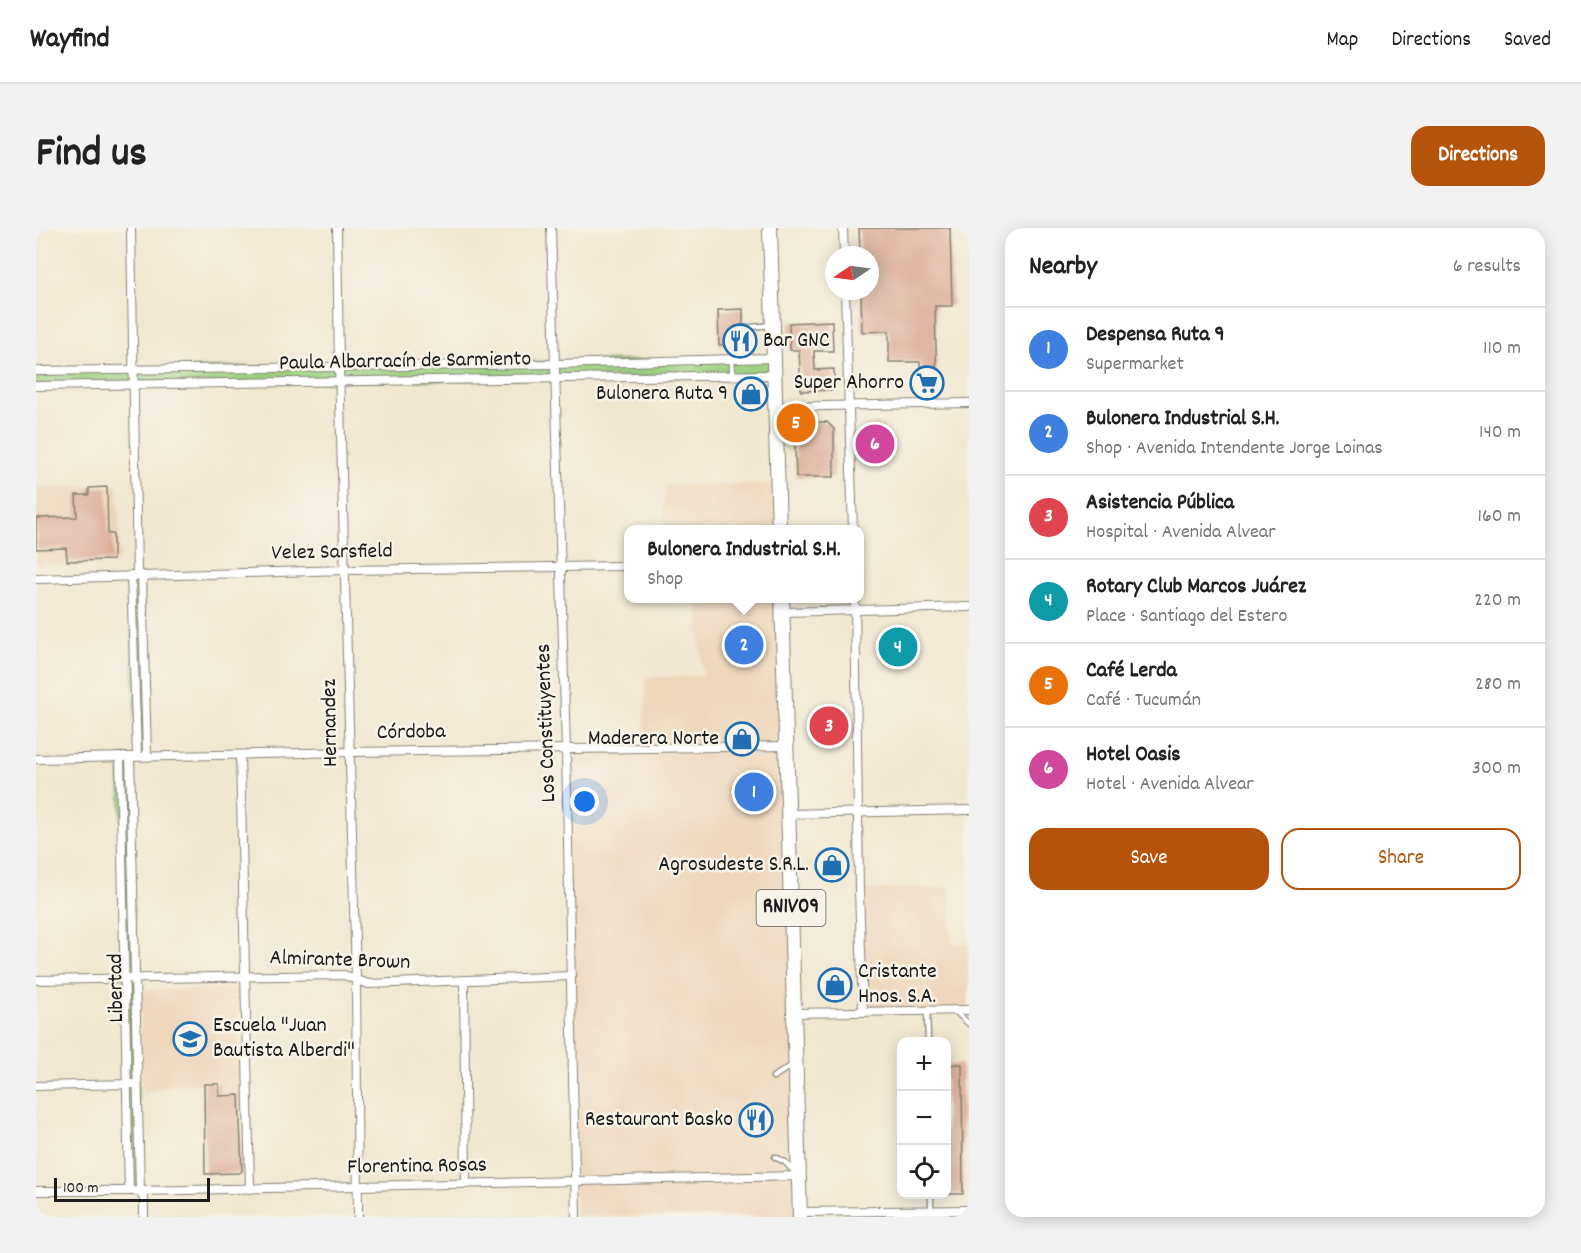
<!DOCTYPE html>
<html lang="en">
<head>
<meta charset="utf-8">
<style>
	:root { --surface:#fff; --page:#f2f2f2; --text:#222; --muted:#767676; --line:#e0e0e0; --accent:#b45309 }
	body { margin:0; font-family:Dekko,sans-serif; background:var(--page); color:var(--text) }
	.controls { position:absolute; right:18px; bottom:18px; display:grid; overflow:hidden; border-radius:12px; box-shadow:0 3px 15px #0003 }
	.controls button { width:54px; height:54px; display:grid; place-items:center; padding:0; border:0; border-bottom:2px solid var(--line); background:var(--surface); color:var(--text); font:30px sans-serif }
	.compass { position:absolute; left:789px; top:18px; width:54px; height:54px; border-radius:50%; background:var(--surface); box-shadow:0 3px 15px #0003; rotate:257deg }
	.scale { position:absolute; left:18px; bottom:15px; width:156px; box-sizing:border-box; padding-left:6px; border:3px solid #1c1c1c; border-top:0; font-size:16px; line-height:21px; white-space:nowrap; color:#1c1c1c; -webkit-text-stroke:4px #f7f3e8; paint-order:stroke }
	.you { position:absolute; left:549px; top:574px; width:21px; height:21px; margin:-15px; border:4px solid #fff; border-radius:50%; background:#1a73e8; box-shadow:0 0 0 9px #1a73e833 }
	.badge { display:grid; place-items:center; width:39px; height:39px; border-radius:50%; background:var(--accent); color:#fff; font-size:20px; font-weight:700 }
	.pin { position:absolute; translate:-50% -50%; border:3px solid #fff; box-shadow:0 2px 6px #0006 }
	.popup { position:absolute; left:588px; top:297px; width:240px; height:78px; box-sizing:border-box; display:grid; place-content:center; border-radius:12px; background:var(--surface); filter:drop-shadow(0 2px 4px #0005); font-size:20px; white-space:nowrap; color:var(--muted) }
	.popup b { font-size:22px; color:var(--text) }
	.popup::after { content:''; position:absolute; left:50%; top:100%; margin-left:-12px; border:12px solid transparent; border-top-color:var(--surface) }
	.list { margin:0; padding:0; list-style:none }
	h2 { display:flex; justify-content:space-between; align-items:center; height:78px; margin:0; padding:0 24px; font-size:26px }
	h2 small { font-size:20px; font-weight:400; color:var(--muted) }
	.list li { display:grid; grid-template-columns:39px 1fr auto; gap:18px; align-items:center; box-sizing:border-box; height:84px; padding:0 24px; border-top:2px solid var(--line) }
	.list b { display:block; font-size:22px; white-space:nowrap }
	.list p { margin:0; font-size:20px; white-space:nowrap; color:var(--muted) }
	.list em { font-size:20px; font-style:normal; color:var(--muted) }
	.actions { display:flex; gap:12px; padding:18px 24px }
	.actions a { flex:1; padding:14px 0; border:2px solid var(--accent); border-radius:18px; text-align:center; font-size:21px; color:var(--accent) }
	.actions .main { background:var(--accent); color:#fff }
	.icon { flex:none; width:33px; height:33px; fill:none; stroke:currentColor; stroke-width:2; stroke-linecap:round; stroke-linejoin:round }
	.map { position:relative; flex:none; width:933px; height:989px; overflow:hidden; border-radius:18px }
	header { display:flex; align-items:center; gap:36px; box-sizing:border-box; height:84px; padding:0 30px; background:var(--surface); border-bottom:2px solid var(--line) }
	header strong { font-size:28px }
	nav { display:flex; gap:33px; margin-inline-start:auto; font-size:21px }
	.intro { display:flex; align-items:center; justify-content:space-between; box-sizing:border-box; height:144px; padding:0 36px }
	h1 { margin:0; font-size:42px }
	.button { padding:15px 27px; border-radius:18px; background:var(--accent); color:#fff; font-size:21px; font-weight:700 }
	main { display:flex; gap:36px; padding:0 36px }
	aside { flex:1; background:var(--surface); border-radius:18px; box-shadow:0 3px 15px #0003 }
	.map>svg:first-child { display:block }
	.built { fill:#eed7bb }
	.green { fill:#9bd081; stroke:#5c764e; stroke-width:1.5 }
	.building { fill:#ddaf99 }
	.lines { fill:none; stroke-linecap:round; stroke-linejoin:round }
	.service-casing { stroke:#868276; stroke-width:7 }
	.minor-casing { stroke:#868276; stroke-width:10 }
	.primary-casing { stroke:#868276; stroke-width:16 }
	.service { stroke:#fff; stroke-width:4.5 }
	.minor { stroke:#fff; stroke-width:8 }
	.primary { stroke:#fff; stroke-width:14 }
	.labels { text-anchor:middle; dominant-baseline:central; stroke-width:5; stroke-linejoin:round; paint-order:stroke }
	.shield { fill:#f7f3e8; stroke:#5e5c59; stroke-width:1.5 }
	.shield-label { font-size:21px; font-weight:bold; fill:#1c1c1c }
	.poi-label { font-size:22px; fill:#1c1c1c; stroke:#f7f3e8; text-anchor:end }
	.street-label { font-size:22px; fill:#1c1c1c; stroke:#f7f3e8 }
</style>
</head>
<body>
<header>
<strong>Wayfind</strong>
<nav><a>Map</a><a>Directions</a><a>Saved</a></nav>
</header>
<div class="intro"><h1>Find us</h1><a class="button">Directions</a></div>
<main>
<div class="map">
<svg width="933" height="989" viewBox="0 0 933 989">
	<rect width="100%" height="100%" fill="#f7f3e8"/>
	<filter id="ink" filterUnits="userSpaceOnUse"><feTurbulence type="fractalNoise" baseFrequency=".0167" numOctaves="2"/><feDisplacementMap in="SourceGraphic" scale="12" xChannelSelector="R" yChannelSelector="G"/><feConvolveMatrix kernelMatrix="1 2 1 2 8 2 1 2 1" color-interpolation-filters="sRGB"/></filter>
	<filter id="wash" filterUnits="userSpaceOnUse"><feTurbulence type="fractalNoise" baseFrequency=".008" numOctaves="4" result="noise"/><feDisplacementMap in="SourceGraphic" scale="24" xChannelSelector="R" yChannelSelector="G"/><feGaussianBlur stdDeviation="1.35" result="paint"/><feColorMatrix in="noise" values="0 0 0 0 0 0 0 0 0 0 0 0 0 0 0 0 0 1.4 0 .05"/><feComposite in="paint" operator="in"/></filter>
	<g filter="url(#wash)">
		<rect width="100%" height="100%" fill="#f1e8d1"/>
		<g class="built">
			<polygon points="743,255 743,301 627,302 629,258"/>
			<polygon points="82,257 84,329 79,336 0,337 0,260"/>
			<polygon points="661,371 746,371 764,989 540,989 530,521 607,520 610,449 667,448"/>
			<polygon points="811,481 812,513 776,515 774,483"/>
			<polygon points="914,659 916,716 933,715 933,782 827,784 823,662"/>
			<polygon points="201,760 206,943 203,945 169,946 168,856 139,856 106,867 105,767 110,762"/>
		</g>
		<g class="green">
			<polygon points="739,130 739,147 0,158 0,143"/>
			<polygon points="95,347 106,347 111,527 101,528"/>
			<polygon points="84,529 94,529 104,963 93,963"/>
		</g>
		<g id="blocks">
			<g class="building">
				<polygon points="823,0 914,0 916,78 899,78 901,162 884,162 884,134 853,134 853,103 826,104 825,63 834,63 834,27 824,27"/>
				<polygon points="707,81 707,95 703,100 704,103 708,104 708,116 700,116 695,112 692,116 683,117 682,82"/>
				<polygon points="796,93 797,123 778,123 779,142 798,141 798,162 765,163 763,122 754,122 753,95"/>
				<polygon points="791,194 798,201 798,249 760,249 758,195"/>
				<polygon points="847,196 848,232 830,232 829,201 836,197"/>
				<polygon points="71,259 72,306 77,306 77,332 31,333 30,320 0,321 0,290 41,289 40,267 53,267 53,260"/>
				<polygon points="855,409 869,409 870,428 856,429"/>
				<polygon points="806,482 807,512 783,513 782,483"/>
				<polygon points="926,836 927,966 910,966 910,837"/>
				<polygon points="168,856 183,856 183,868 203,867 206,943 203,945 169,946"/>
			</g>
		</g>
	</g>
	<g filter="url(#ink)">
		<use href="#blocks" fill-opacity="0" stroke="#868276" stroke-width="1.5"/>
		<g class="lines">
			<g class="service-casing">
				<g id="service">
					<polyline points="707,100 735,97"/>
					<polyline points="696,116 696,148"/>
					<polyline points="891,783 892,814"/>
					<polyline points="919,783 933,796"/>
					<polyline points="737,849 757,837"/>
					<polyline points="739,929 749,934 760,946"/>
					<polyline points="895,966 895,984"/>
				</g>
			</g>
			<g class="minor-casing">
				<g id="minor">
					<polyline points="95,0 101,347"/>
					<polyline points="301,0 303,138 320,750 322,989"/>
					<polyline points="515,0 530,521 540,989"/>
					<polyline points="807,0 808,27"/>
					<polyline points="809,63 817,302"/>
					<polyline points="0,143 519,136 739,130"/>
					<polyline points="0,158 739,147"/>
					<polyline points="740,179 933,175"/>
					<polyline points="95,347 101,528"/>
					<polyline points="106,347 111,527"/>
					<polyline points="0,351 310,342 592,338"/>
					<polyline points="819,370 823,662 827,784"/>
					<polyline points="747,384 933,379"/>
					<polyline points="204,527 214,961"/>
					<polyline points="84,529 93,963"/>
					<polyline points="94,529 104,963 108,971 108,989"/>
					<polyline points="0,531 314,524 750,518"/>
					<polyline points="752,586 933,582"/>
					<polyline points="0,752 308,747 332,756 535,748"/>
					<polyline points="428,752 430,956"/>
					<polyline points="759,785 933,782"/>
					<polyline points="0,858 96,856"/>
					<polyline points="0,963 104,963 762,948"/>
					<polyline points="764,984 933,982"/>
				</g>
			</g>
			<g class="primary-casing">
				<g id="primary">
					<polyline points="734,0 743,302"/>
					<polyline points="746,370 764,989"/>
				</g>
			</g>
			<use href="#service" class="service"/>
			<use href="#minor" class="minor"/>
			<use href="#primary" class="primary"/>
		</g>
	</g>
	<defs>
		<g id="restaurant-ring" transform="scale(1.725)"><circle r="9.5" fill="#f7f3e8" stroke="#1f6fb2" stroke-width="1.5"/><path d="M-5-6h1v4h1v-4h1v4h1v-4h1v5L-1.5 .5V6h-2V.5L-5-1ZM5-6V6H3V1.5H1.5Q1.5-4 5-6Z" fill="#1f6fb2"/></g>
		<g id="supermarket-ring" transform="scale(1.725)"><circle r="9.5" fill="#f7f3e8" stroke="#1f6fb2" stroke-width="1.5"/><path d="M-6-5.5h2.5l.6 2H6L4.5 2H-2.5L-4.4-4H-6ZM-1.5 3.2a1.3 1.3 0 1 0 .1 0ZM3 3.2a1.3 1.3 0 1 0 .1 0Z" fill="#1f6fb2"/></g>
		<g id="shop-ring" transform="scale(1.725)"><circle r="9.5" fill="#f7f3e8" stroke="#1f6fb2" stroke-width="1.5"/><path d="M-5-2.5h2.3a2.7 3.5 0 0 1 5.4 0H5L5.5 6h-11ZM-1.5-2.5h3a1.5 2.3 0 0 0-3 0Z" fill="#1f6fb2"/></g>
		<g id="school-ring" transform="scale(1.725)"><circle r="9.5" fill="#f7f3e8" stroke="#1f6fb2" stroke-width="1.5"/><path d="M0-5L7-2L0 1L-7-2ZM-4 1L0 2.5L4 1V4Q0 6-4 4Z" fill="#1f6fb2"/></g>
	</defs>
	<g fill-rule="evenodd">
		<use href="#restaurant-ring" x="704" y="113"/>
		<use href="#supermarket-ring" x="891" y="155"/>
		<use href="#shop-ring" x="715" y="166"/>
		<use href="#shop-ring" x="706" y="511"/>
		<use href="#shop-ring" x="796" y="637"/>
		<use href="#shop-ring" x="799" y="757"/>
		<use href="#school-ring" x="154" y="811"/>
		<use href="#restaurant-ring" x="720" y="892"/>
	</g>
	<g class="labels">
		<rect class="shield" x="720.5" y="662" width="69" height="36" rx="4.5"/>
		<g class="shield-label">
			<text x="755" y="680">RN1V09</text>
		</g>
		<g class="poi-label">
			<text x="727" y="113" text-anchor="start">Bar GNC</text>
			<text x="868" y="155">Super Ahorro</text>
			<text x="692" y="166">Bulonera Ruta 9</text>
			<text x="683" y="511">Maderera Norte</text>
			<text x="773" y="637">Agrosudeste S.R.L.</text>
			<text x="822" y="744" text-anchor="start">Cristante<tspan x="822" dy="25">Hnos. S.A.</tspan></text>
			<text x="177" y="798" text-anchor="start">Escuela "Juan<tspan x="177" dy="25">Bautista Alberdi"</tspan></text>
			<text x="697" y="892">Restaurant Basko</text>
		</g>
		<g class="street-label">
			<text transform="translate(369 134) rotate(-1)">Paula Albarracín de Sarmiento</text>
			<text transform="translate(296 325) rotate(-1)">Velez Sarsfield</text>
			<text transform="translate(295 495) rotate(-91)">Hernandez</text>
			<text transform="translate(511 495) rotate(-92)">Los Constituyentes</text>
			<text transform="translate(375 505) rotate(-1)">Córdoba</text>
			<text transform="translate(304 733) rotate(2)">Almirante Brown</text>
			<text transform="translate(81 760) rotate(-91)">Libertad</text>
			<text transform="translate(381 939) rotate(-1)">Florentina Rosas</text>
		</g>
	</g>
</svg>
<div class="controls">
<button>+</button>
<button>−</button>
<button><svg class="icon" aria-label="locate" viewBox="0 0 24 24"><circle cx="12" cy="12" r="6"/><path d="M12 2v4M12 18v4M2 12h4M18 12h4"/></svg></button>
</div>
<svg class="compass" viewBox="-18 -18 36 36"><path d="M0-13l5 13h-10z" fill="#e53935"/><path d="M0 13l5-13h-10z" fill="#767676"/></svg>
<div class="scale">100 m</div>
<div class="you"></div>
<div class="pin badge" style="left:718px;top:564px;background:#3f7fe0">1</div>
<div class="pin badge" style="left:708px;top:417px;background:#3f7fe0">2</div>
<div class="popup"><b>Bulonera Industrial S.H.</b>Shop</div>
<div class="pin badge" style="left:793px;top:498px;background:#e0444e">3</div>
<div class="pin badge" style="left:862px;top:419px;background:#0f9aa8">4</div>
<div class="pin badge" style="left:760px;top:195px;background:#e8710a">5</div>
<div class="pin badge" style="left:839px;top:216px;background:#d1479c">6</div>
</div>
<aside>
<h2>Nearby<small>6 results</small></h2>
<ul class="list">
<li><span class="badge" style="background:#3f7fe0">1</span><div><b>Despensa Ruta 9</b><p>Supermarket</p></div><em>110 m</em></li>
<li><span class="badge" style="background:#3f7fe0">2</span><div><b>Bulonera Industrial S.H.</b><p>Shop · Avenida Intendente Jorge Loinas</p></div><em>140 m</em></li>
<li><span class="badge" style="background:#e0444e">3</span><div><b>Asistencia Pública</b><p>Hospital · Avenida Alvear</p></div><em>160 m</em></li>
<li><span class="badge" style="background:#0f9aa8">4</span><div><b>Rotary Club Marcos Juárez</b><p>Place · Santiago del Estero</p></div><em>220 m</em></li>
<li><span class="badge" style="background:#e8710a">5</span><div><b>Café Lerda</b><p>Café · Tucumán</p></div><em>280 m</em></li>
<li><span class="badge" style="background:#d1479c">6</span><div><b>Hotel Oasis</b><p>Hotel · Avenida Alvear</p></div><em>300 m</em></li>
</ul>
<div class="actions"><a class="main">Save</a><a>Share</a></div>
</aside>
</main>
</body>
</html>
